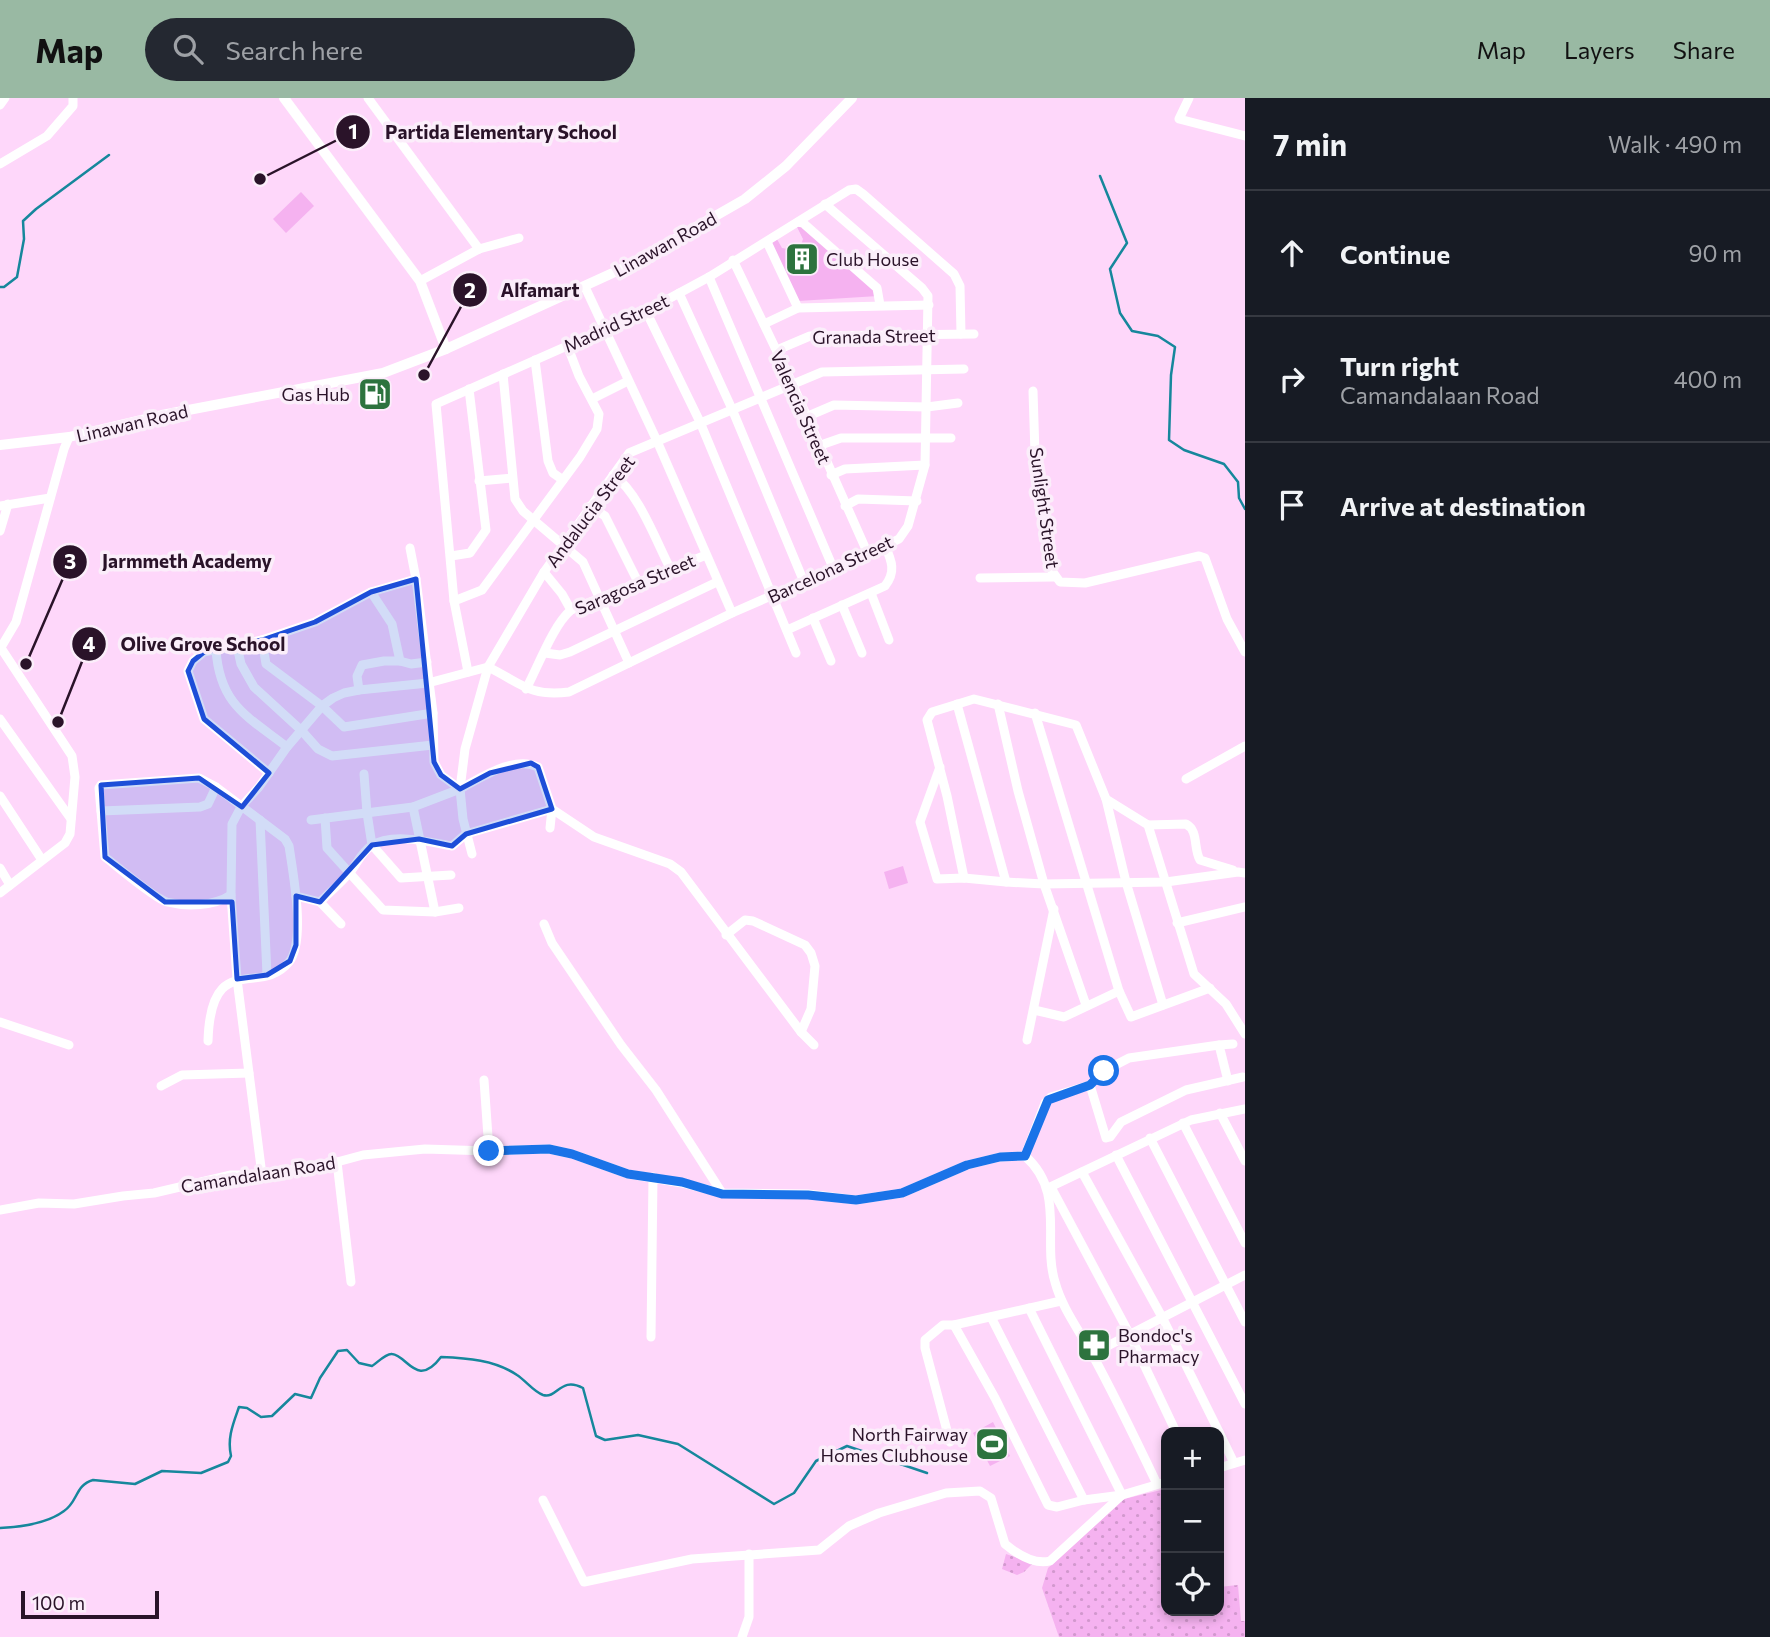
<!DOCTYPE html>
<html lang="en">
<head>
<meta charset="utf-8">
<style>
	:root { --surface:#171b24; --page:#242831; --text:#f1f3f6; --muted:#9ea1a6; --line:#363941; --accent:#99b9a3 }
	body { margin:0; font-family:Commissioner,sans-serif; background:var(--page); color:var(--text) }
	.controls { position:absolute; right:21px; bottom:21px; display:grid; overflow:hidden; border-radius:14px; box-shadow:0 4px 10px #0003 }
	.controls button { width:63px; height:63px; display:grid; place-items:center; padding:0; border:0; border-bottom:2px solid var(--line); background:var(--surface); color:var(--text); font:35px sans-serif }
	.scale { position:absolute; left:21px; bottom:18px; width:138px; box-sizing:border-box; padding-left:7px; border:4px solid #2a1329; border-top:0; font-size:19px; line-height:24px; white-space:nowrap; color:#2a1329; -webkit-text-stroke:5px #fbeefa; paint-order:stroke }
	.stop { position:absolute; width:21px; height:21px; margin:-16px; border:5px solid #1a73e8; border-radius:50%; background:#fff }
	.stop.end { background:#1a73e8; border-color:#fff; box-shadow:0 2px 7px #0008 }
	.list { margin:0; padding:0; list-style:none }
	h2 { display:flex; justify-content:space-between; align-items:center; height:91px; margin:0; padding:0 28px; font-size:30px }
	h2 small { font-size:23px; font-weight:400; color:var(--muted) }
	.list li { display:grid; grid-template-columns:46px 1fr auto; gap:21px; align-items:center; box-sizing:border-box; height:126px; padding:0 28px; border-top:2px solid var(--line) }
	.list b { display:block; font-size:26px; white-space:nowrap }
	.list p { margin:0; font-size:23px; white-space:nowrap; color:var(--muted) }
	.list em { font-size:23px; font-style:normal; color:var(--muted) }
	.icon { flex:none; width:38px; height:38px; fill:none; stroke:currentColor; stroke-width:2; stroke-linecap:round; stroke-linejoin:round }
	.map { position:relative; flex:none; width:1245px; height:1539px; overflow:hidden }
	header { display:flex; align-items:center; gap:42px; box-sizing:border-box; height:98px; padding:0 35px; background:var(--accent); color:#111 }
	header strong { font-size:33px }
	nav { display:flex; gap:38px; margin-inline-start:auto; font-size:24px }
	.search { width:490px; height:63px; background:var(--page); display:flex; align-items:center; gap:18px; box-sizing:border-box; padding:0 24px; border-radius:38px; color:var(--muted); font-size:26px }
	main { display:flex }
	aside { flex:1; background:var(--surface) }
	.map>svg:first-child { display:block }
	.grass { fill:url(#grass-dots) }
	.green { fill:#f5b2f0 }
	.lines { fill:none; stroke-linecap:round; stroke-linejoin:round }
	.stream { stroke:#16879c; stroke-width:2.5 }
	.minor { stroke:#fff; stroke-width:9 }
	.tertiary { stroke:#fff; stroke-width:10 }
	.route { stroke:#1a73e8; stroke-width:9 }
	.marked { fill:#1d4ed8; fill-opacity:0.2; stroke:#1d4ed8; stroke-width:5; stroke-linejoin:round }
	.labels { text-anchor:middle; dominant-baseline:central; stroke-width:7; stroke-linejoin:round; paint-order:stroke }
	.street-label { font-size:18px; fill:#2a1329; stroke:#fbeefa }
	.poi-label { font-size:18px; fill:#2a1329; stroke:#fbeefa; text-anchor:start }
	.leader { fill:none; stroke:#2a1329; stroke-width:2.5 }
	.callout-dot { fill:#2a1329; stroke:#fbeefa; stroke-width:2.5 }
	.mark-label { font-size:21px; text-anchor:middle; font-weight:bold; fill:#fff }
	.callout-label { font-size:19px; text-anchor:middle; font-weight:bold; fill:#2a1329; stroke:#fbeefa; stroke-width:7; stroke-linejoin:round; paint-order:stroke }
</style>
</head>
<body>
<header>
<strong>Map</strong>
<div class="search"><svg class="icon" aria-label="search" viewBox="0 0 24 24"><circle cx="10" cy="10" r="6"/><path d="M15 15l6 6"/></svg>Search here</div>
<nav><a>Map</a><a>Layers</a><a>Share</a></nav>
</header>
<main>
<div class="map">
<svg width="1245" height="1539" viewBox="0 0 1245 1539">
	<defs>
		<pattern id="grass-dots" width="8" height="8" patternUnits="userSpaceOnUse" patternTransform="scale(1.75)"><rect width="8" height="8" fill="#f5b2f0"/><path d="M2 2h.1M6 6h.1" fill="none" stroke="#d298ce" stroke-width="1.8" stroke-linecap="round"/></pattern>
	</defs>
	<rect width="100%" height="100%" fill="#fed7fa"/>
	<g class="grass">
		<polygon points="1165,1391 1166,1513 1219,1513 1219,1489 1238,1487 1241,1523 1245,1523 1245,1539 1059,1539 1042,1490 1048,1470 1124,1401"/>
		<polygon points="1006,1456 1033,1465 1024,1474 1017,1477 1002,1471"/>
	</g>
	<g class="green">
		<polygon points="301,94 314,108 286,135 273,121"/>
		<polygon points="796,121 871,186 878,198 798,203 767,140 774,136 782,150 793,152 800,150 803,141 797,129"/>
		<polygon points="903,768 908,785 889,791 884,774"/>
		<polygon points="993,1324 1010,1358 990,1368 973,1335"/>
	</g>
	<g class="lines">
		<g class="stream">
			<polyline points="1100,78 1127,145 1110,171 1120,215 1132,233 1158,238 1175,249 1171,277 1169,342 1184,352 1224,366 1238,384 1239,400 1245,411"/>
			<polyline points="0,189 4,189 17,179 24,141 23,123 36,111 109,57"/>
			<path d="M0,1430C20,1429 47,1426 64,1413C78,1404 75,1387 93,1382L135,1386L162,1373L201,1375L228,1364L231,1358C227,1340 233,1326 239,1309L247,1310L261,1319L272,1318L295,1296L311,1300L320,1280L338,1253L347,1252L359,1265L372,1268C377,1265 386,1255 392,1256C407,1257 417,1291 441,1259C467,1260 495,1262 517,1277C525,1282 534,1294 543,1297C558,1301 560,1278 583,1290L596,1338L605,1342L638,1337L678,1346L774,1406L794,1395L816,1363L847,1348L927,1375"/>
		</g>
		<g class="minor">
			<polyline points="368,0 479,151"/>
			<polyline points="1189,0 1179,21 1245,38"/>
			<polyline points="0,7 5,0"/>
			<polyline points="0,66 47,38 73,8 73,0"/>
			<polyline points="798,124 803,125 877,190 880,207"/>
			<polyline points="767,144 798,210"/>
			<polyline points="733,162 792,285 868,456"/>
			<polyline points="709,179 834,472"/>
			<polyline points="420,183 479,151 519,140"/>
			<polyline points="585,189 657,343 732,515"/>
			<polyline points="679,195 732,311 804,484"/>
			<polyline points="646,213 700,324 796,555"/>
			<polyline points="764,226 798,210 929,207"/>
			<polyline points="777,252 810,238 974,236"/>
			<polyline points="535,262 548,363 553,375 563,382"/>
			<polyline points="503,276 515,401 523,413 583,464 629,565"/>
			<polyline points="1033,293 1035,356 1050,470 1060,484 1085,485 1199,458 1205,460 1227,521 1245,554"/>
			<polyline points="592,301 628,283"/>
			<polyline points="806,319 834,307 927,309 958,305"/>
			<polyline points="818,348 841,340 951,340"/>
			<path d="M613,377C638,393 656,443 670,470"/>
			<polyline points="831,377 845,371 925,367"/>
			<polyline points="479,383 512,380"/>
			<polyline points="0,408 50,400"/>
			<polyline points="590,408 605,418 638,484"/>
			<polyline points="845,408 858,401 917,403"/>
			<polyline points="0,433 8,406"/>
			<path d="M410,450L416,481L433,615L434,664L441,677L460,691C481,680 514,657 538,669L552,711L550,730"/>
			<polyline points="451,458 470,455 486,432 469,291"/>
			<polyline points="544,474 562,496 571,512"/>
			<polyline points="980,480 1054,479"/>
			<polyline points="371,494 392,526 400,563 411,566 427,564"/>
			<polyline points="871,495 889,542"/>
			<polyline points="454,503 482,492 580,359 597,331 599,316 579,278 569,252 571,246"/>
			<polyline points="842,507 862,555"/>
			<polyline points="813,520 831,563"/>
			<path d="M787,532L885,488C896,474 892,463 885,448"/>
			<polyline points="262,542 266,566 322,608 344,629 433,615"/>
			<polyline points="237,548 241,566 254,589 302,633 318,651 332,658 433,647"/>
			<polyline points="0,551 16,524 64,351 69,339"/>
			<path d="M216,552C220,607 247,618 287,649"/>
			<polyline points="545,555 560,557 570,554 717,484"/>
			<polyline points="468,574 454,503 436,306 646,213 709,179 849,92 856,91 863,96 954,176 960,188 961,236"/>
			<path d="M526,591C538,569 553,527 571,512L706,457"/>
			<polyline points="359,592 357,578 362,567 384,563 400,563"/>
			<polyline points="998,606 1018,693 1044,786 1086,907"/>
			<polyline points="1035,615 1119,893 1131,919 1210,890"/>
			<polyline points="0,621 71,721"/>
			<polyline points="940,669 920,724 937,781 964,780 1006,784 957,606"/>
			<polyline points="269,675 204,621 188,573 193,563 204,554 262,542 315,524 371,494 416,481"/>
			<polyline points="364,676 367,715 372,747 401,780 451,777"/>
			<polyline points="1186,681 1245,648"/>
			<polyline points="0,698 42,762"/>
			<polyline points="1106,701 1148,727 1194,876 1226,906 1245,936"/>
			<polyline points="413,709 435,814"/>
			<polyline points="101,713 200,709 208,706 216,689"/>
			<polyline points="325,720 327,750 383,812 435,814 459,810"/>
			<polyline points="260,722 267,877"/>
			<polyline points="311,722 413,709 460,691"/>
			<path d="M1148,727L1186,726C1199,733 1193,750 1200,762L1233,772"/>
			<polyline points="472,756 463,721 460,691 465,651 488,569 544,474 629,355 822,274 964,271"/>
			<polyline points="0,770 10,787"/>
			<polyline points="964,780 947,698 927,622 932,614 974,601 1076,627 1106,701 1126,784 1163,907"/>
			<polyline points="1006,784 1044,786 1166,784 1238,774 1245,775"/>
			<polyline points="0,795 65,745 70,736 75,679 72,658 1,550"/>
			<path d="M296,798L320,804C330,794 342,784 351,773C357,765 362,754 371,748C392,734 429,744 452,748L466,736L552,711L594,739L670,766L681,774L801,934L814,947"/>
			<polyline points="320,804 341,826"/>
			<polyline points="1177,825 1245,809"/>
			<polyline points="544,826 552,845 621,947 656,992 722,1095"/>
			<polyline points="726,837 745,822 753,823 805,847 811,855 815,868 811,911 801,934"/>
			<polyline points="1034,912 1064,919 1119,893"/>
			<polyline points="0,924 69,947"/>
			<polyline points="1027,942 1054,811"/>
			<path d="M208,943C211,850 260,900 289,864C306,843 293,775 289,748L285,741L216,689L199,680L101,687L99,690L105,759C118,769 154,800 167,804C187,809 214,808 231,797"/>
			<polyline points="484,982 489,1053"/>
			<polyline points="1228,983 1219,947 1233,946"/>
			<polyline points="1090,987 1106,1040 1110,1039 1121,1024 1186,992 1243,979"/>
			<polyline points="161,988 182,977 249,975"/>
			<polyline points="1220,1015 1245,1063"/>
			<polyline points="1183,1025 1245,1145"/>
			<polyline points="1150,1040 1245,1224"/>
			<polyline points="1116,1057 1245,1306"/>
			<polyline points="1025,1058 1045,1005 1051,999 1090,987 1104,973 1129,960 1219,947"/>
			<polyline points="337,1064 351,1184"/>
			<polyline points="1082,1074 1162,1219 1219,1334"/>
			<path d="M262,1077L237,881L231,797L232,726L241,709L259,689L287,649L322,608L333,600L344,595L359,592L428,585L488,569C521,585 529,599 569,594L732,515L885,448L899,441L908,428L925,367L928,198L922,190L825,106"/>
			<polyline points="1051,1089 1129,1235 1176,1334"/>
			<polyline points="1048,1090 1191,1022 1245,1011"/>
			<path d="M0,1112L39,1105L74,1106L123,1098L154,1095L231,1077H262L337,1064L363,1057L425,1051L489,1053L549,1051L572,1056L628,1076L682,1085L722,1095L808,1096L856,1102L902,1095L967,1067L1000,1059L1025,1058C1066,1094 1042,1142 1055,1184C1062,1210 1079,1232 1092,1256C1115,1298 1136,1342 1157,1386"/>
			<polyline points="1029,1210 1122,1397"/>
			<polyline points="991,1219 1084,1402"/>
			<polyline points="954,1227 995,1300 1048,1407 1057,1409 1084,1402 1122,1397 1166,1384"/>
			<polyline points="651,1239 653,1079"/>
			<polyline points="1092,1256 1245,1177"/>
			<polyline points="1219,1334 1234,1365"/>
			<polyline points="950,1344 925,1250 925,1242 943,1227 954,1227 1061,1203"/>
			<polyline points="1219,1370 1245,1362"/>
			<path d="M543,1402L584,1484L692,1461L819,1452L849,1428L879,1415L946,1395L980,1393L991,1400L1005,1446C1017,1456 1034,1467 1050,1463L1122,1397"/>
			<polyline points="742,1539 749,1519 749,1456"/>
		</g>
		<g class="tertiary">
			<polyline points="284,0 420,183 446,251"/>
			<polyline points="0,347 69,339 162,317 383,275 446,251 628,168 745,101 786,68 852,0"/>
		</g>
	</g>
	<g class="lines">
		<polyline class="route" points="489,1053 549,1051 572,1056 628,1076 682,1084 722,1096 808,1097 856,1102 902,1095 967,1067 1000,1059 1025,1058 1048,1002 1090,987 1104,973"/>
	</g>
	<path class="marked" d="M416,481L434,664L441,677L460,691L490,675L531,665L538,669L552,711L466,736L452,748L419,741L372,747L320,804L296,798V847L290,863L267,877L237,881L232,804H165L105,759L101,687L199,680L242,709L269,675L204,621L188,573L193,563L204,554L262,542L315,524L371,494Z"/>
	<defs>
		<g id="building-square" transform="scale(1.75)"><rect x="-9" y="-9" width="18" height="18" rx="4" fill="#2d733e" stroke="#fbeefa"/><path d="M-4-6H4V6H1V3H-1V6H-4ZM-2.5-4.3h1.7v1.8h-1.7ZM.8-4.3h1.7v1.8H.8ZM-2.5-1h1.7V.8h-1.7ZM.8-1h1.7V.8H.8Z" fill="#fff"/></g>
		<g id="fuel-square" transform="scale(1.75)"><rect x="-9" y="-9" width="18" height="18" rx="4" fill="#2d733e" stroke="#fbeefa"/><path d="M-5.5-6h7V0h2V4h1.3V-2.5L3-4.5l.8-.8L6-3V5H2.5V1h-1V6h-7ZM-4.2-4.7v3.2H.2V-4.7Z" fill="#fff"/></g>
		<g id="pharmacy-square" transform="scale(1.75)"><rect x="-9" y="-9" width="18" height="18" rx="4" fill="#2d733e" stroke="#fbeefa"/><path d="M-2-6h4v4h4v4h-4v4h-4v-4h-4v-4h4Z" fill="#fff"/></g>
		<g id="stadium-square" transform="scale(1.75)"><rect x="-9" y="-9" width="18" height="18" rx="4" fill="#2d733e" stroke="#fbeefa"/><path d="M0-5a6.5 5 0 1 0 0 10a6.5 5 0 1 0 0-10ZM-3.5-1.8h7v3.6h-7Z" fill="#fff"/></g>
	</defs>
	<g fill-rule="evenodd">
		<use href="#building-square" x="802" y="161"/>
		<use href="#fuel-square" x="375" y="296"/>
		<use href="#pharmacy-square" x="1094" y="1247"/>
		<use href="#stadium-square" x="992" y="1346"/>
	</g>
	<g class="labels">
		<g class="street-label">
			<text transform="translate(665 146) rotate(-29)">Linawan Road</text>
			<text transform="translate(616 225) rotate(-25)">Madrid Street</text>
			<text transform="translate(874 238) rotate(-1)">Granada Street</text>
			<text transform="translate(801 309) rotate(66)">Valencia Street</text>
			<text transform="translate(132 325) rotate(-13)">Linawan Road</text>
			<text transform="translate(1045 410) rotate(82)">Sunlight Street</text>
			<text transform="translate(590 413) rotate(-53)">Andalucia Street</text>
			<text transform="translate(830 471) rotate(-25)">Barcelona Street</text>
			<text transform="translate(635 486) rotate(-23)">Saragosa Street</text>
			<text transform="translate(258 1076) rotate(-9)">Camandalaan Road</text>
		</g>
		<g class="poi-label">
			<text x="826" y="161">Club House</text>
			<text x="350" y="296" text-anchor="end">Gas Hub</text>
			<text x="1118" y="1237">Bondoc's<tspan x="1118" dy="21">Pharmacy</tspan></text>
			<text x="968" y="1336" text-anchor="end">North Fairway<tspan x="968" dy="21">Homes Clubhouse</tspan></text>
		</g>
	</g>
	<path class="leader" d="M260 81L353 34M424 277L470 192M26 566L70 464M58 624L89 546"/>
	<g class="callout-dot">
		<circle cx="260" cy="81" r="7"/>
		<circle cx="424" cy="277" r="7"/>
		<circle cx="26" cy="566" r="7"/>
		<circle cx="58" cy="624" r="7"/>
		<circle cx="353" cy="34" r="18"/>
		<circle cx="470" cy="192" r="18"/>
		<circle cx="70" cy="464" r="18"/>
		<circle cx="89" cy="546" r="18"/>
	</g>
	<g class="mark-label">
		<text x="353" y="41">1</text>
		<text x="470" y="200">2</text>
		<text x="70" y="471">3</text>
		<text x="89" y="554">4</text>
	</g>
	<g class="callout-label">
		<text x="501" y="41">Partida Elementary School</text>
		<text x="540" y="199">Alfamart</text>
		<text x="187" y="470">Jarmmeth Academy</text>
		<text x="203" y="553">Olive Grove School</text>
	</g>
</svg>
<div class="controls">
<button>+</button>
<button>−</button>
<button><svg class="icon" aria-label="locate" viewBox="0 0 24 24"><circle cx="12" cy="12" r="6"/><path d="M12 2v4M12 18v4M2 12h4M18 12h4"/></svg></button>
</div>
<div class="scale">100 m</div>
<div class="stop" style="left:1104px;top:973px"></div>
<div class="stop end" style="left:489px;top:1053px"></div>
</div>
<aside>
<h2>7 min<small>Walk · 490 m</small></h2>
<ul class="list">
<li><svg class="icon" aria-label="ahead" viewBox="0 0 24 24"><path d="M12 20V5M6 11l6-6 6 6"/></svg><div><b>Continue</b></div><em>90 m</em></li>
<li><svg class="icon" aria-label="right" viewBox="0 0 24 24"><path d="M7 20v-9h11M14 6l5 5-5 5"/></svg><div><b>Turn right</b><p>Camandalaan Road</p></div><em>400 m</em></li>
<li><svg class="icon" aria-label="arrive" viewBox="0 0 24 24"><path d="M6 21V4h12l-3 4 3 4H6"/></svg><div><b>Arrive at destination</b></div></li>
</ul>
</aside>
</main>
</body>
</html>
